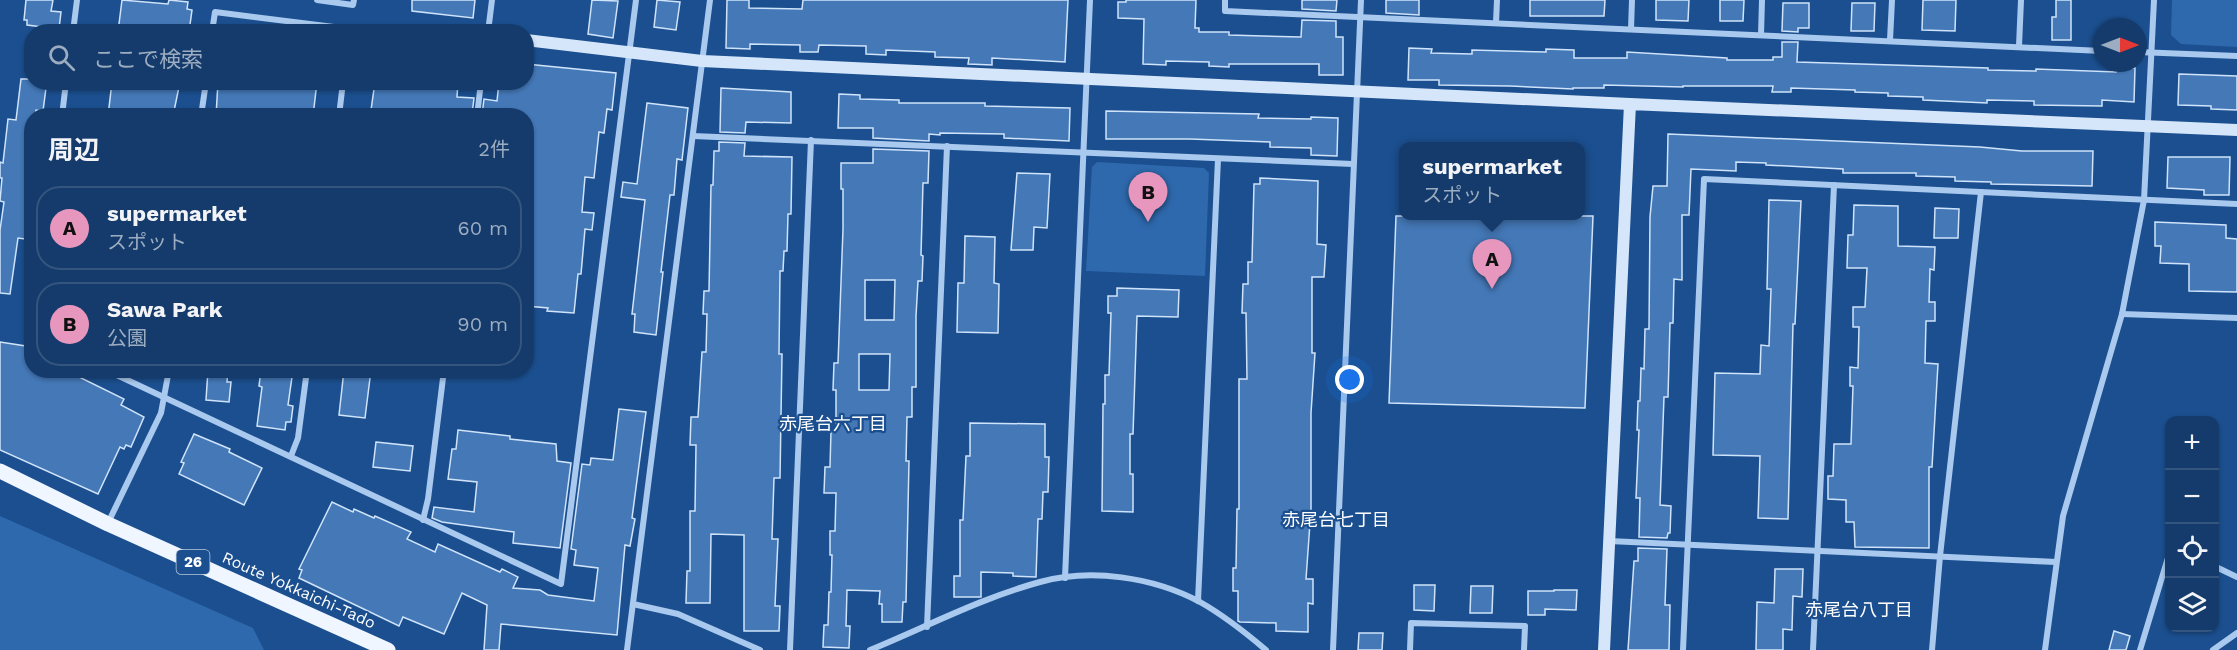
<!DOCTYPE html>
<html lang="ja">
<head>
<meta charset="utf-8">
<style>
	:root { --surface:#143b6b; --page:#214673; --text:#f1f3f6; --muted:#9dadc1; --line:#33557e; --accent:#e797bd }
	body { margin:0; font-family:"Work Sans","Noto Sans JP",sans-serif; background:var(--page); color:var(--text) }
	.controls { position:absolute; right:18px; bottom:18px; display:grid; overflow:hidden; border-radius:12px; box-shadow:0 2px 4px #0004 }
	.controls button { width:54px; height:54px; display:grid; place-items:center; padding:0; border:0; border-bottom:2px solid var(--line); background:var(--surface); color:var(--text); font:30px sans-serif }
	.compass { position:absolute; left:2093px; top:18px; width:54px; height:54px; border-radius:50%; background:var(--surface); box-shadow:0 2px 4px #0004; rotate:90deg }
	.you { position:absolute; left:1350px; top:380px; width:21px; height:21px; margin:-15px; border:4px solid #fff; border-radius:50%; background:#1a73e8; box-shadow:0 0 0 9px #1a73e833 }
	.badge { display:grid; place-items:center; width:39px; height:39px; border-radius:50%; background:var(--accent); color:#111; font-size:20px; font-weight:700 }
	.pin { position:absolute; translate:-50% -50px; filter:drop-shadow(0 2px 3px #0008) }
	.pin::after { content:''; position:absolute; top:32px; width:21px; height:18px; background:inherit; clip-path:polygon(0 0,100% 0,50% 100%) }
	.popup { position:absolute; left:1399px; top:142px; width:186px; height:78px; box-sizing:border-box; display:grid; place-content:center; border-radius:12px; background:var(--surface); filter:drop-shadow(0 2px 4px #0005); font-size:20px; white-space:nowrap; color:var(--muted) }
	.popup b { font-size:22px; color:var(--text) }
	.popup::after { content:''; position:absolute; left:50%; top:100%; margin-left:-12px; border:12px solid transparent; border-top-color:var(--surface) }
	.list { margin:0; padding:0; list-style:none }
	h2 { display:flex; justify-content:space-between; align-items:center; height:78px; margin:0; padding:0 24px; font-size:26px }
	h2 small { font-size:20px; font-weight:400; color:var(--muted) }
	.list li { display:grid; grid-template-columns:39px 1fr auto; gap:18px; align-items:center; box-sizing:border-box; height:84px; margin:0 12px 12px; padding:0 12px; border:2px solid var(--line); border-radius:24px }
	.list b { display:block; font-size:22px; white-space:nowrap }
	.list p { margin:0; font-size:20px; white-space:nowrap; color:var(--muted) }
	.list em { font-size:20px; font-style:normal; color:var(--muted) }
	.icon { flex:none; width:33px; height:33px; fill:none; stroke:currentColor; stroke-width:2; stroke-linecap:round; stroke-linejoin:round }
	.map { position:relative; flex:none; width:2237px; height:650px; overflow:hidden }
	.search { position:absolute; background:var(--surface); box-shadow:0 2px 4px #0004; left:24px; top:24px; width:510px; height:66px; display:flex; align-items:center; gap:15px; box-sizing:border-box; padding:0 21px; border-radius:24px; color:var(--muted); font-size:22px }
	.panel { position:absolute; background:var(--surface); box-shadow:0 2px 4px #0004; left:24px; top:108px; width:510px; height:270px; border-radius:24px }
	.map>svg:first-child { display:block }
	.green { fill:#2e69ad }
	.building { fill:#4478b7; stroke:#cfe3fa; stroke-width:1.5; fill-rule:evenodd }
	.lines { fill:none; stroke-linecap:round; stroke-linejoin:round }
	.street { stroke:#a9c9ee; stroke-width:6 }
	.secondary { stroke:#d6e6fa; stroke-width:12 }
	.primary { stroke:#f0f6ff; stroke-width:15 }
	.labels { text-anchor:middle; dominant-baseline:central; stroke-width:4.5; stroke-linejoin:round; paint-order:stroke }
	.shield { fill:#1b4f8f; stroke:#bbcadd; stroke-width:1.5 }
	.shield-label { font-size:15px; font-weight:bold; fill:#fff }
	.street-label { font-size:16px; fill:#fff; stroke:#1b4f8f }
	.neighbourhood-label { font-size:18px; fill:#fff; stroke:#1b4f8f }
</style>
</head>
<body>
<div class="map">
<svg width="2237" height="650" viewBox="0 0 2237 650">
	<rect width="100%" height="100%" fill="#1b4f8f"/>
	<g class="green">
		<polygon points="2172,0 2237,0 2237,47 2181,44 2171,35"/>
		<polygon points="1097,162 1204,168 1209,173 1205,276 1086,271 1092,167"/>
		<polygon points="0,516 253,628 264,650 0,650"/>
	</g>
	<g class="building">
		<polygon points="26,0 53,0 51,11 61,12 59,29 27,25 27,20 24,20"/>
		<polygon points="122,0 168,4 169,0 188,2 187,9 192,10 189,32 118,32"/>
		<polygon points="412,0 475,0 473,18 412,11"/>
		<polygon points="592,0 618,1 613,38 588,34"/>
		<polygon points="657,0 680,2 676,30 654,27"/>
		<polygon points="727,0 749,0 749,8 802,9 803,0 1068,0 1065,62 992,58 992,65 968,64 969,58 935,57 935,52 886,50 886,55 866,54 866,46 819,45 818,52 800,52 800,45 750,44 750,49 726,48"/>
		<polygon points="1126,0 1196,0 1195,28 1199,28 1199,32 1229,32 1229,35 1301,37 1302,20 1336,21 1336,37 1343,37 1343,75 1319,75 1319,64 1229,64 1229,67 1209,66 1209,62 1166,61 1166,65 1143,64 1144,19 1118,18 1118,2 1126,2"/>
		<polygon points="1302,0 1337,0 1336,11 1302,9"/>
		<polygon points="1386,0 1419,0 1419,15 1386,13"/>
		<polygon points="1530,0 1605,0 1604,16 1530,16"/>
		<polygon points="1656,0 1689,0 1688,21 1656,20"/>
		<polygon points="1720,0 1744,0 1743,21 1720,21"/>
		<polygon points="1923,0 1956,0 1955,31 1922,30"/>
		<polygon points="2056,0 2071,0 2071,40 2052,40 2052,17 2056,17"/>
		<polygon points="1783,3 1809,3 1809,28 1798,28 1798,32 1782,31"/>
		<polygon points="1852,3 1875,3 1874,31 1851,31"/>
		<polygon points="1782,42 1798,42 1797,62 1988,68 1988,70 2036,71 2036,69 2116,72 2116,67 2135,68 2134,102 2102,100 2102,106 2034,105 2034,101 1987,100 1987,103 1923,100 1923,97 1888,96 1888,93 1855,92 1855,90 1791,88 1791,92 1772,92 1773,86 1683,86 1683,87 1604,85 1604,88 1573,88 1573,89 1510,86 1439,85 1439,80 1408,80 1409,48 1432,49 1431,53 1472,54 1472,50 1546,52 1546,49 1574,50 1574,58 1627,58 1627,52 1727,58 1727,60 1773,60 1773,57 1782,57"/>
		<polygon points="526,64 616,73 612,110 607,109 604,133 599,132 594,178 585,177 582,212 594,213 592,230 585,229 581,274 578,274 574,313 547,311 548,308 526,306 526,116 482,115 484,99 497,101 499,82 526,82"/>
		<polygon points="2179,74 2237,76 2237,110 2211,109 2211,106 2178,105"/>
		<polygon points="21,79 32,79 32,82 43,82 42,87 46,88 43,111 36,110 35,116 32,116 32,214 28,214 25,239 18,238 10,294 0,293 0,230 4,202 0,201 2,178 0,178 0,162 3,163 8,119 16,120"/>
		<polygon points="112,82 180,82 173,116 108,116"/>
		<polygon points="218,82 317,82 313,116 216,116"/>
		<polygon points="375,82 458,82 457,97 474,98 472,114 459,112 458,116 374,116 374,110 371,110"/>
		<polygon points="721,88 791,92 791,123 746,122 745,133 720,132"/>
		<polygon points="839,94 860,95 860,99 899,100 899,103 985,103 985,106 1070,108 1069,141 1004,138 1004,134 940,133 940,135 929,134 929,141 873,138 873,128 838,128"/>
		<polygon points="647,103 688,108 682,160 677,159 674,195 670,195 661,272 663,272 656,335 634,332 635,314 632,314 645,200 621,197 623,182 637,184"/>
		<polygon points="1106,111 1259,114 1258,118 1311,119 1311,117 1338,118 1337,156 1311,155 1311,148 1270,147 1270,142 1190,139 1106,139"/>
		<polygon points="1668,134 1980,147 2022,151 2093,151 2092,186 1991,184 1991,182 1955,181 1955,177 1916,176 1916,173 1843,173 1843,169 1766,165 1766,163 1736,162 1736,171 1691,169 1689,215 1682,215 1682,280 1674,279 1673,323 1670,323 1668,397 1664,397 1660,505 1671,506 1670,533 1668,533 1667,538 1639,537 1640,498 1636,498 1639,430 1637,430 1638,401 1640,401 1641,368 1644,369 1645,329 1649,329 1650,217 1653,186 1667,186"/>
		<polygon points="719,142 745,143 744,156 792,157 791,214 788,214 787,251 784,251 783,271 780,271 779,354 782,354 780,478 774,478 772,539 778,539 775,606 780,606 779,631 744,631 744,535 711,534 710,603 686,603 687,571 690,571 690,511 695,511 696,445 690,445 691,417 698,417 702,352 706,352 707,314 703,314 704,291 709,291 711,185 713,185 714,151 719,151"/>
		<path d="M873,149L929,151L928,183H923L921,255L923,256L922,281H918L916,316V387H912V417H907L906,461H909L906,602H903L902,622H882V604H879L880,591L847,590L846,626H850L849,648L823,647L824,625H828L829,592H831L832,555H830V531H835L836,493H824L825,467H830L831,431H836V390H833L834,363H838L843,229V189H841V163H873ZM865,280H895L894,320H865ZM859,354H890L889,390H859Z"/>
		<polygon points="2168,157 2230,157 2229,195 2204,195 2204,190 2167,188"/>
		<polygon points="1017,173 1050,174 1047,228 1034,227 1033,250 1011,250"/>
		<polygon points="1260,178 1318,181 1317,244 1326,245 1324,277 1312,277 1312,353 1315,353 1311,413 1311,509 1306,579 1313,579 1313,604 1308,603 1308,632 1276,631 1276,623 1240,622 1238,621 1238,591 1233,591 1233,568 1236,568 1237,509 1239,509 1239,379 1247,379 1246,313 1242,313 1243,284 1248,284 1248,262 1252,262 1254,184 1260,184"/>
		<polygon points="1769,200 1801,201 1795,324 1793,324 1788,519 1758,518 1760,456 1713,455 1715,373 1760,374 1761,345 1769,346 1771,289 1767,289"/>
		<polygon points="1854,205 1898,206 1898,246 1935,247 1934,270 1930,269 1929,302 1935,302 1935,321 1926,321 1925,363 1938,364 1932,467 1929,467 1929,548 1855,547 1854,522 1846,522 1846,500 1828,499 1828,476 1833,476 1834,444 1851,444 1853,386 1850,386 1850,367 1858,368 1859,327 1853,327 1853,307 1865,307 1867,268 1847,268 1848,235 1853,235"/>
		<polygon points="1935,208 1959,209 1958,238 1934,238"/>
		<polygon points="1396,216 1593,216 1585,408 1389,403"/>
		<polygon points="2155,222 2226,225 2226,238 2237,239 2237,292 2189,291 2189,264 2160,263 2161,246 2155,246"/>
		<polygon points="965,236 995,237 994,283 999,284 998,333 957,332 958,283 964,283"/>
		<polygon points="1117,288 1179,290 1178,317 1137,316 1133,434 1130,434 1130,474 1133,474 1133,512 1102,511 1103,404 1105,404 1105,375 1109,375 1111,313 1108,313 1108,296 1117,296"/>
		<polygon points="0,342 32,347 32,370 65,370 124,399 121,405 144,417 131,447 126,445 124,449 120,447 98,494 0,450"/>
		<polygon points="208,370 228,370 227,382 231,382 229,402 206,400"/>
		<polygon points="261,370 293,370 288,405 293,406 291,422 286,422 285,430 257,426 262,387 259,386"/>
		<polygon points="344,370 371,370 365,418 339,415"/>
		<polygon points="619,409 646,412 632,518 635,519 630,546 625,545 617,635 501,624 499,650 484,650 487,605 462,593 444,634 403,617 399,626 299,578 302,570 299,569 332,502 353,512 354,509 374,518 375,516 411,532 407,539 435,552 438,544 500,572 502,569 518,577 513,588 540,590 548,595 594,601 598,568 574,565 576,550 571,549 582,464 590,465 591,458 613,460"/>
		<polygon points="970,423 1045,424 1045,457 1049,457 1048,492 1043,492 1042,519 1038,519 1036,577 1013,576 1013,573 981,572 981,597 954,597 954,576 960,576 960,520 963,520 966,456 970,456"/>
		<polygon points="458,430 510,436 510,439 556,444 557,461 571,463 560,548 513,543 514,532 442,522 432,518 434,507 474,512 477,482 448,479 452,449 456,449"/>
		<polygon points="194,434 230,449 229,452 262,468 244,505 179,474 184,463 181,462"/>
		<polygon points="376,442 413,446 410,471 373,467"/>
		<polygon points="1638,548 1667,549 1665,605 1670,605 1669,650 1628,650 1634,561 1638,561"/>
		<polygon points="1775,569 1803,569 1802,597 1793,596 1792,630 1783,629 1783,650 1756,650 1757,602 1774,603"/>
		<polygon points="1414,585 1435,585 1434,611 1414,610"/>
		<polygon points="1471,586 1493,586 1492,613 1470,613"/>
		<polygon points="1554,590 1577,590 1576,610 1545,609 1545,615 1528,615 1528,591 1554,591"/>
		<polygon points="2114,631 2130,636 2126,650 2109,650"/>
		<polygon points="1359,633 1383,633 1382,650 1358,650"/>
	</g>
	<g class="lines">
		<g class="street">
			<polyline points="317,0 353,5 354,0"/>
			<polyline points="1225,0 1225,11 2102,51"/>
			<polyline points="1496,23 1497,0"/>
			<polyline points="1631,29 1632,0"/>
			<polyline points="73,32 77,0"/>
			<polyline points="212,32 215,12 350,29 350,32"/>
			<polyline points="488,32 492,0"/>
			<polyline points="1761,35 1762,0"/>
			<polyline points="1890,40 1892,0"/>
			<polyline points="2019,46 2021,0"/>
			<polyline points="2138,52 2237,56"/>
			<polyline points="62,116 66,82"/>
			<polyline points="201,116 206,82"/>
			<polyline points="339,116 343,82"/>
			<polyline points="477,116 481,82"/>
			<polyline points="693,136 1353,164"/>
			<polyline points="2122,314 2237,318"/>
			<polyline points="106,370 561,584 636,0"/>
			<polyline points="291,456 298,438 307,370"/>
			<polyline points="423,520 428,499 444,370"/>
			<polyline points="108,523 161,413 169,370"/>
			<polyline points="1609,541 2056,562"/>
			<polyline points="2214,566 2237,577"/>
			<polyline points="1065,578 1090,0"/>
			<polyline points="1198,601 1218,159"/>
			<polyline points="633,604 678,614 760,650"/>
			<polyline points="927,627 947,146"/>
			<polyline points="627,650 710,0"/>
			<polyline points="790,650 811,140"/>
			<path d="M870,650C926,627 981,598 1040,582C1091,568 1153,577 1200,602C1223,615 1246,633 1266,650"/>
			<polyline points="1333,650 1361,0"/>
			<polyline points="1410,650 1411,623 1525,626 1524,650"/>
			<polyline points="1683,650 1704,179 2237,204"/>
			<polyline points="1813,650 1834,185"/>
			<polyline points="1932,650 1940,556 1981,192"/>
			<polyline points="2045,650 2063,516 2122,314 2144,200 2154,0"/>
			<polyline points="2140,650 2170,551"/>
			<polyline points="2213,650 2237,633"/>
		</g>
		<g class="secondary">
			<polyline points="526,40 702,61 1630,104"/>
			<polyline points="1604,650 1630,104 2237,130"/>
		</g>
		<polyline class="primary" points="0,471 108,524 388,650"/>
	</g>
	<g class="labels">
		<rect class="shield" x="176.5" y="550" width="33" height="24" rx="4.5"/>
		<g class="shield-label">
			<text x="193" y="562">26</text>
		</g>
		<g class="street-label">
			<text transform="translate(299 590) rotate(24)">Route Yokkaichi-Tado</text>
		</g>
		<g class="neighbourhood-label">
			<text x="833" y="423">赤尾台六丁目</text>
			<text x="1336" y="519">赤尾台七丁目</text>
			<text x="1859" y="609">赤尾台八丁目</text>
		</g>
	</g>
</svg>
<div class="controls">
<button>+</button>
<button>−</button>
<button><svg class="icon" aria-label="locate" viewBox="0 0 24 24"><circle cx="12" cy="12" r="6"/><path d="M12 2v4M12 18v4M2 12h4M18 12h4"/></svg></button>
<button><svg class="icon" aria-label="layers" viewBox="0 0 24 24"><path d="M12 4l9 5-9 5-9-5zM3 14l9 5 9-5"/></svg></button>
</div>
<svg class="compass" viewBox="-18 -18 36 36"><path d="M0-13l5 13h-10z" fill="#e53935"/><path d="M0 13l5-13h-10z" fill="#9dadc1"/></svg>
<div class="you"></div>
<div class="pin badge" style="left:1492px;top:289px">A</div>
<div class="popup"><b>supermarket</b>スポット</div>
<div class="pin badge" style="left:1148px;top:222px">B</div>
<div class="search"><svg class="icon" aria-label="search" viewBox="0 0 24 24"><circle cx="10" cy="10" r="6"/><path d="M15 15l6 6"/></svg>ここで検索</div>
<section class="panel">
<h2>周辺<small>2件</small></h2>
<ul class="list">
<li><span class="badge">A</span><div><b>supermarket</b><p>スポット</p></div><em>60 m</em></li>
<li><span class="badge">B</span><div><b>Sawa Park</b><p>公園</p></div><em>90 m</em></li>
</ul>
</section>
</div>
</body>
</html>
